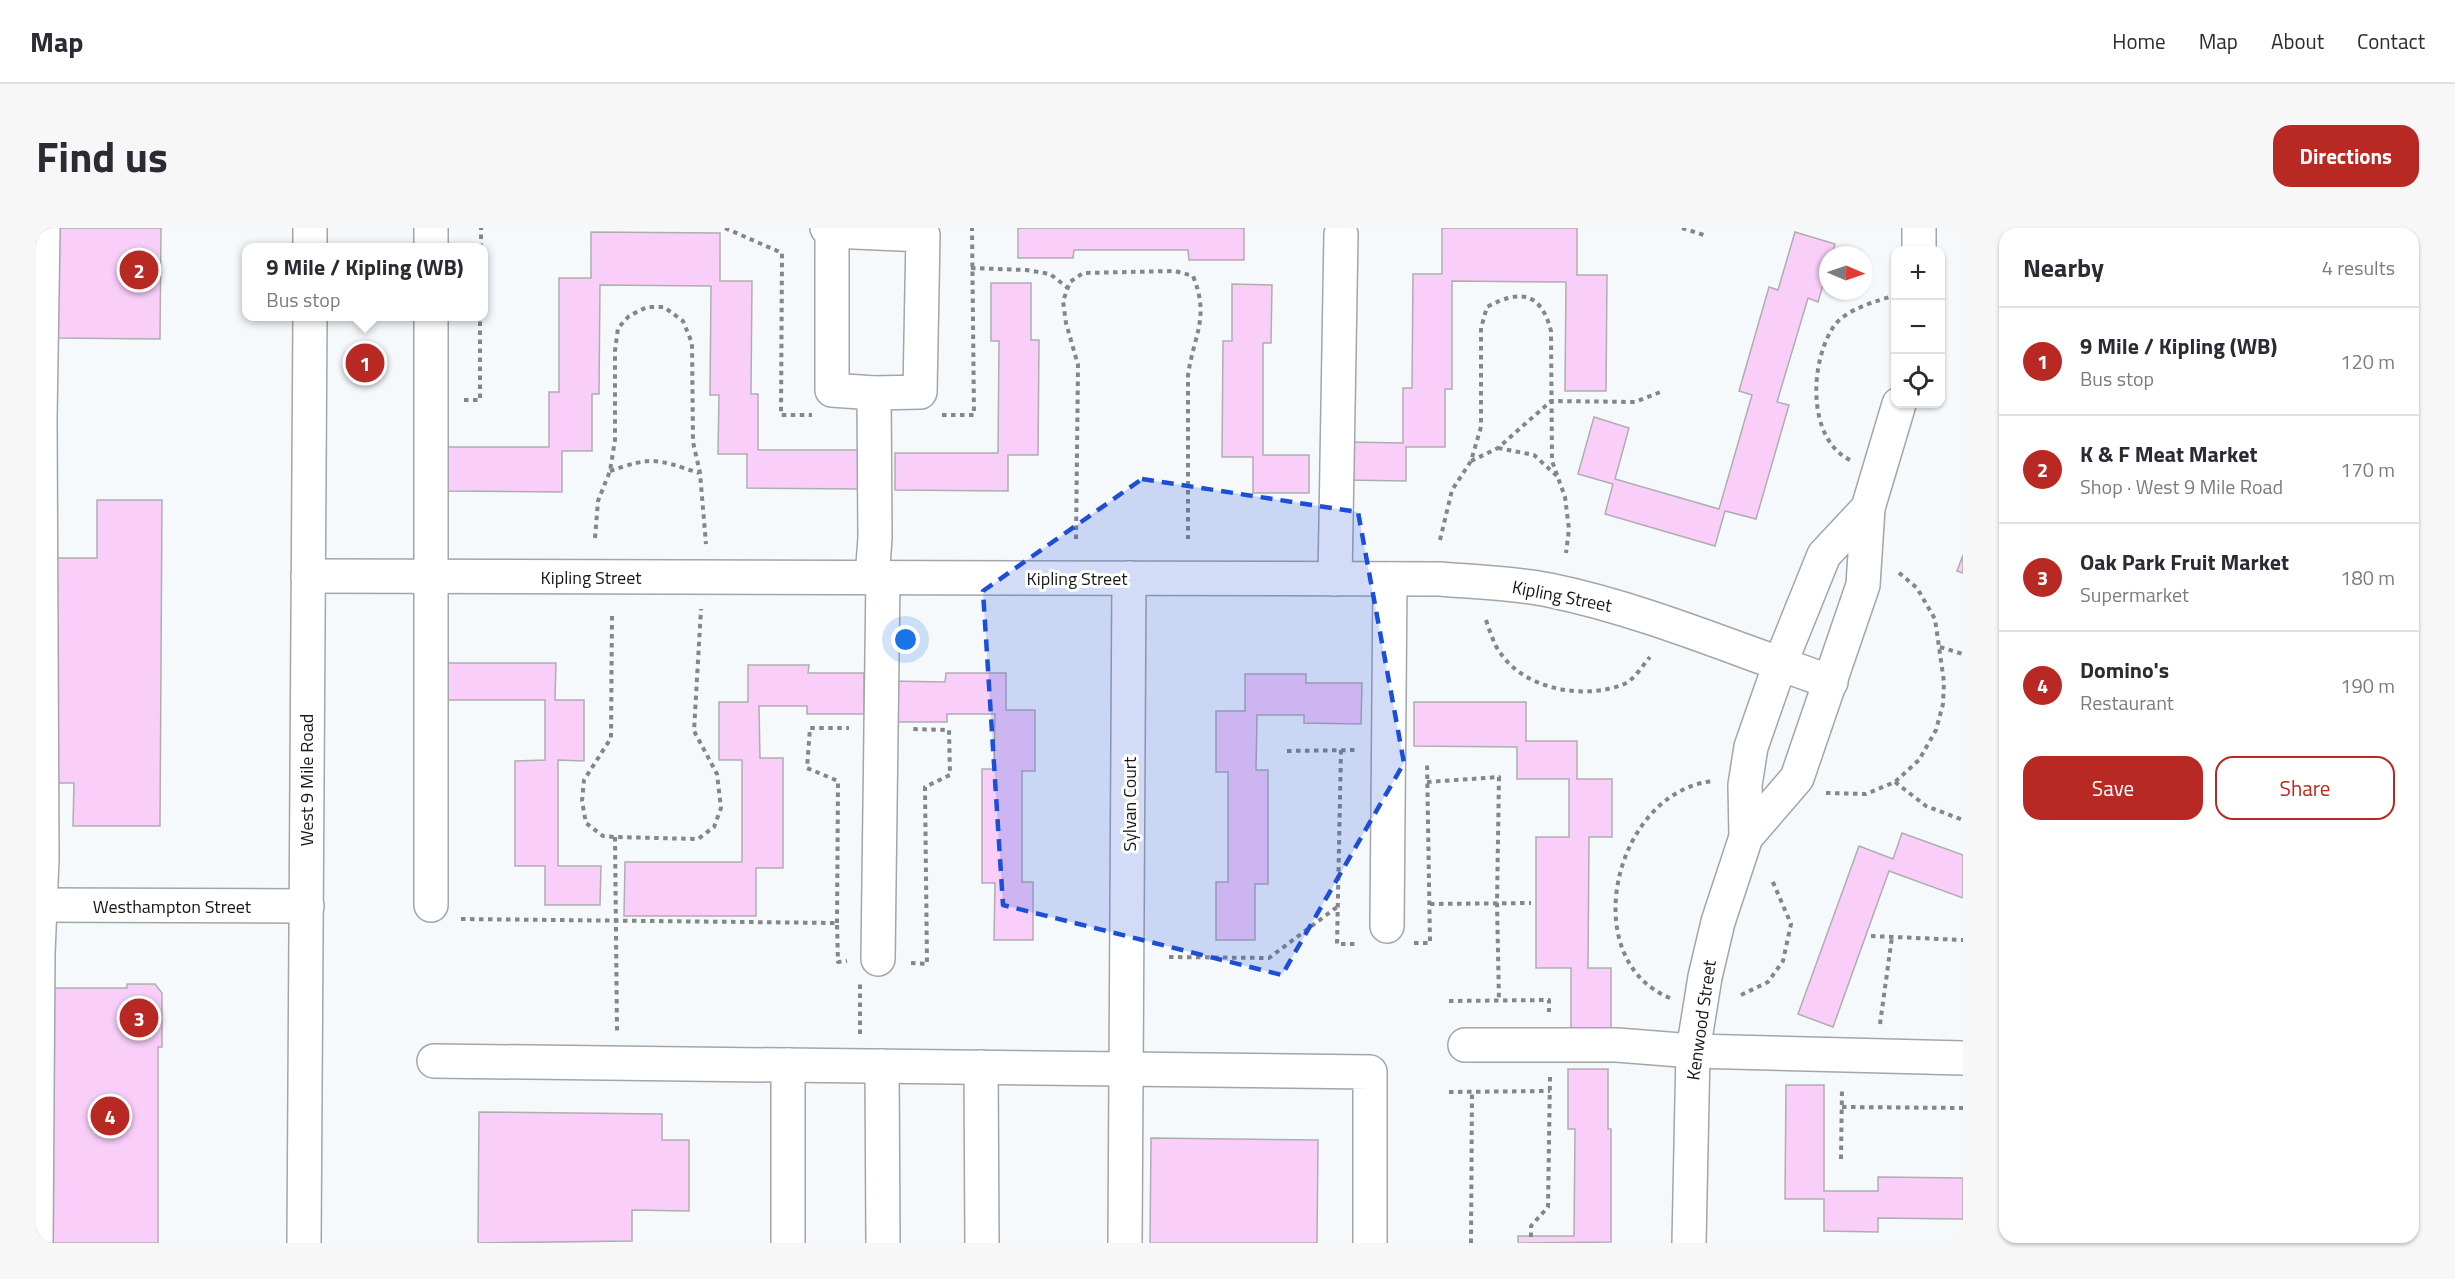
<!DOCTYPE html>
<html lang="en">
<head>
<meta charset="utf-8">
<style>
	:root { --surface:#fff; --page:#f7f7f7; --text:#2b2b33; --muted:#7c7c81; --line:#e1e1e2; --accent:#b82923 }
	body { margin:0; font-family:"Titillium Web",sans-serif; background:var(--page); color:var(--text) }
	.controls { position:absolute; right:18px; top:18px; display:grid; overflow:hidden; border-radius:12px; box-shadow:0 2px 4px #0004 }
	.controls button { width:54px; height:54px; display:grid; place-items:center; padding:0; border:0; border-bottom:2px solid var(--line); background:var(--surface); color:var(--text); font:30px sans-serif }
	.compass { position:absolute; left:1783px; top:18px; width:54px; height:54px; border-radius:50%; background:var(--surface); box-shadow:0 2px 4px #0004; rotate:92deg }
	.you { position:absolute; left:870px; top:412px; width:21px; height:21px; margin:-15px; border:4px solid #fff; border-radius:50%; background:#1a73e8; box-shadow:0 0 0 9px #1a73e833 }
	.badge { display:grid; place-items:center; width:39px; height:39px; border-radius:50%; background:var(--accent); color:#fff; font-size:20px; font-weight:700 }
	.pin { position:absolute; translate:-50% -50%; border:3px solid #fff; box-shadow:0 2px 6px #0006 }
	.popup { position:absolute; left:206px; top:15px; width:246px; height:78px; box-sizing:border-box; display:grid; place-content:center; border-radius:12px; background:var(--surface); filter:drop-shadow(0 2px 4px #0005); font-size:20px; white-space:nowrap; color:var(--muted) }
	.popup b { font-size:22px; color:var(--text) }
	.popup::after { content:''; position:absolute; left:50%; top:100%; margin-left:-12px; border:12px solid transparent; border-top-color:var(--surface) }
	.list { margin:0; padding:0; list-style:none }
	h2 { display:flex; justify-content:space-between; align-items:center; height:78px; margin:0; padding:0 24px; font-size:26px }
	h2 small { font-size:20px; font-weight:400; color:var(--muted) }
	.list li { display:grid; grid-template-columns:39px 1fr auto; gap:18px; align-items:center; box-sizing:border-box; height:108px; padding:0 24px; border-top:2px solid var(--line) }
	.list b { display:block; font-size:22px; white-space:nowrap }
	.list p { margin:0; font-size:20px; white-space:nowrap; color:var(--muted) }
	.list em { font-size:20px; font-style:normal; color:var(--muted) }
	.actions { display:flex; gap:12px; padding:18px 24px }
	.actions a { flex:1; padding:14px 0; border:2px solid var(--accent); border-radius:18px; text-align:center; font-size:21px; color:var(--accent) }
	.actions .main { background:var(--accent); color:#fff }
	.icon { flex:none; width:33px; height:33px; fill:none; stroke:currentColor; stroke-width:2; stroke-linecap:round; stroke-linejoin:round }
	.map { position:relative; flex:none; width:1927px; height:1015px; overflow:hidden; border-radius:18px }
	header { display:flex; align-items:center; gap:36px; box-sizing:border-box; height:84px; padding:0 30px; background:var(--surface); border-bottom:2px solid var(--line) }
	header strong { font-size:28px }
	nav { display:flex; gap:33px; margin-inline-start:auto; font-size:21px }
	.intro { display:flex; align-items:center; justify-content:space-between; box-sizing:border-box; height:144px; padding:0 36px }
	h1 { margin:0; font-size:42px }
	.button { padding:15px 27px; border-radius:18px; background:var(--accent); color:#fff; font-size:21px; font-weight:700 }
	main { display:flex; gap:36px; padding:0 36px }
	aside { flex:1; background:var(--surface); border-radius:18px; box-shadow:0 2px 4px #0004 }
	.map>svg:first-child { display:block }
	.building { fill:#f9cff9; stroke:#b0adb0; stroke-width:1.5 }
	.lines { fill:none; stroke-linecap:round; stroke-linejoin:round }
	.minor-casing { stroke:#a2a6a9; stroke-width:36 }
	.major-casing { stroke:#a2a6a9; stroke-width:36 }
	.path { stroke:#848688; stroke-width:4; stroke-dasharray:4.5 4.5; stroke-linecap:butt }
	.minor { stroke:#fff; stroke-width:33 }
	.major { stroke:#fff; stroke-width:33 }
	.marked { fill:#1d4ed8; fill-opacity:0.2; stroke:#1d4ed8; stroke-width:4.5; stroke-dasharray:12 8; stroke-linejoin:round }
	.labels { text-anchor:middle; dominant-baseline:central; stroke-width:6; stroke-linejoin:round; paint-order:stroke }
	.street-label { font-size:18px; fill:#161718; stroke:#fff }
</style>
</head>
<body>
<header>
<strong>Map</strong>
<nav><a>Home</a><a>Map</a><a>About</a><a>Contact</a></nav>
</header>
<div class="intro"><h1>Find us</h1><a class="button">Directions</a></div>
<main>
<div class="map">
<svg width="1927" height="1015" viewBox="0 0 1927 1015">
	<rect width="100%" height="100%" fill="#f5f9fc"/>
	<g class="building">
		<polygon points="21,0 125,0 124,111 21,110"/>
		<polygon points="982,0 1208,0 1208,32 1153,32 1152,22 1038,22 1037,30 982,30"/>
		<polygon points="1406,0 1541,0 1541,47 1571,47 1570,163 1529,163 1530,54 1416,53 1416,161 1409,161 1409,219 1370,219 1370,253 1312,252 1312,214 1367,215 1367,160 1376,160 1377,46 1406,46"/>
		<polygon points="555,4 684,5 684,53 716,53 715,166 722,166 722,222 827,222 827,261 711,260 711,226 682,226 683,167 674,167 675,58 564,57 563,166 556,166 556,223 526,223 526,264 407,263 407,219 513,219 513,164 523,164 523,50 555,50"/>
		<polygon points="1759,4 1799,16 1796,27 1792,27 1792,40 1782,74 1772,70 1741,174 1753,177 1720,291 1689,283 1679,318 1569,286 1577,256 1542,246 1558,189 1593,200 1579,251 1683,281 1716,167 1703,163 1733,59 1742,62"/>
		<polygon points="955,55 995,55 995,112 1003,112 1002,227 972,227 972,263 859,262 859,225 962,225 963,113 955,113"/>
		<polygon points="1196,56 1236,57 1235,115 1227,115 1227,227 1273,227 1273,265 1217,265 1217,229 1186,229 1187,113 1196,113"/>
		<polygon points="61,272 126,272 124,598 37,598 38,555 18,555 19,330 61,330"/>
		<polygon points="1927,327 1927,345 1921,343"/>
		<polygon points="410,435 520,435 519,472 548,472 548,533 522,532 522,638 565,638 564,677 509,677 509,638 479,638 479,533 509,532 509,472 411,472"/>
		<polygon points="712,437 773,437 772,445 828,445 828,486 771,486 771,478 723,478 724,530 747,530 747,640 720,640 720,688 588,688 589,634 706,634 706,532 683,532 683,474 712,474"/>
		<polygon points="910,445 970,445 970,482 999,482 999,543 986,543 986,654 997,654 997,712 958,712 959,655 946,655 946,541 958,541 959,486 911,486 911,494 854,494 854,453 909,454"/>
		<polygon points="1209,446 1270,446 1270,455 1326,455 1325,496 1268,495 1268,487 1221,487 1220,542 1232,542 1232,656 1219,656 1219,712 1180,712 1180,654 1192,654 1192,544 1180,544 1180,483 1209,483"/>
		<polygon points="1378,474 1490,474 1490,513 1541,513 1541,551 1576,551 1576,609 1553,609 1552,740 1575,740 1575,802 1535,802 1535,740 1500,740 1500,609 1533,609 1533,551 1481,551 1481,519 1378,518"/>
		<polygon points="1866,605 1927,627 1927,670 1853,643 1797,799 1762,786 1823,618 1857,631"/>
		<polygon points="91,756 119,756 126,765 126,819 122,819 122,1015 15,1015 16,760 91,760"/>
		<polygon points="1532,841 1572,841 1572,901 1575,901 1575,1014 1482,1015 1482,1008 1538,1008 1539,901 1532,901"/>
		<polygon points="1750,857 1788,857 1788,963 1842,963 1842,949 1927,950 1927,991 1842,990 1842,1004 1788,1003 1788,971 1749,971"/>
		<polygon points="443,884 626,886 626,912 653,912 653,983 596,982 596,1013 442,1015"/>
		<polygon points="1115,910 1282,912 1281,1015 1114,1015"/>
	</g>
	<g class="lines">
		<g class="minor-casing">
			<g id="minor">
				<polyline points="791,0 796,3 796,162 838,165 839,310 836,350"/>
				<polyline points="796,3 887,7 884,164 838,165"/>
				<polyline points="395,20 395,0"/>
				<polyline points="1883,22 1883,0"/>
				<polyline points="395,88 395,677"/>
				<path d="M272,348L1404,351C1440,354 1478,355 1513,362C1610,382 1701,422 1795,454"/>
				<polyline points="1299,351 1305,6"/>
				<polyline points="1710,609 1761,550 1827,357 1832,280 1863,176"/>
				<polyline points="0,677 271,678"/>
				<polyline points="1351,698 1354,351"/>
				<polyline points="842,731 847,350"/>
				<polyline points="1429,817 1581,817 1657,823 1927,830"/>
				<polyline points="398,833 1334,844 1334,1015"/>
				<polyline points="846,838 847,1015"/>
				<polyline points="945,839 946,1015"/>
				<polyline points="0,1015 2,725 6,631 4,192 7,0"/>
				<polyline points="752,1015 752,837"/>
				<polyline points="1089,1015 1093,350"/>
				<polyline points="1653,1015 1657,823 1669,749 1682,694 1710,609 1709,557 1715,519 1744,436 1788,327 1832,280"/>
			</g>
		</g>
		<g class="major-casing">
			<g id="major">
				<polyline points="274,0 274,20"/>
				<polyline points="268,1015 274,88"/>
			</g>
		</g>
		<g class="path">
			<polyline points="689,0 746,25 745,187 776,187"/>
			<polyline points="1646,0 1671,8"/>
			<polyline points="445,20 445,0"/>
			<polyline points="935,40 990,42 1014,46 1032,60"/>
			<polyline points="428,172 444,172 444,88"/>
			<polyline points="906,187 938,187 936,0"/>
			<polyline points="1462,220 1498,227 1521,248"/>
			<path d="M1814,232C1770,210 1774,133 1798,98C1810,81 1841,73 1860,67"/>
			<polyline points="1435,233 1462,220 1515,173 1599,174 1627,163"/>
			<path d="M574,243C617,228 620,231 663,245"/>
			<polyline points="559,310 562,273 574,243 579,212 579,123 582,100 593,88 611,79 628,79 647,93 656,115 657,214 664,245 670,316"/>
			<path d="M1040,311L1042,137L1030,95L1027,73L1034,54L1047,45L1139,43L1157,48C1174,90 1158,106 1152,147V311"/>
			<path d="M1404,312L1416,262L1435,233L1445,199V100L1451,79C1484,61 1505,64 1515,103L1516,233L1529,269L1533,301L1530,325"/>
			<polyline points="576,388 575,510 548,552 546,573 550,595 567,608 579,609 662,611 678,599 685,580 681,546 658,503 665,381"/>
			<path d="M1450,392C1453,401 1456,410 1460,418C1483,461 1546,473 1588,456C1598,452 1607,437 1614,429"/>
			<polyline points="1904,419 1927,426"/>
			<polyline points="1305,522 1301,716 1323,716"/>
			<polyline points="1251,523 1319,522"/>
			<polyline points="1391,554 1463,549 1461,675 1463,773"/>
			<polyline points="1859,554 1890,578 1927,592"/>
			<polyline points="1790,565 1830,566 1859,554 1883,532 1900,502 1907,476 1908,454 1899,391 1881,360 1861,343"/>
			<polyline points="579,609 581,803"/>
			<polyline points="1394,676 1495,675"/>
			<polyline points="425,691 801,695 802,734 811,733"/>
			<polyline points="801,695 802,553 771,540 774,500 813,500"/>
			<polyline points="1835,708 1927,712"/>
			<polyline points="1378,715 1394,715 1391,533"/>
			<polyline points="1133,729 1233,730 1301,679"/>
			<polyline points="875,735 891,736 889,559 914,547 913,502 877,501"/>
			<polyline points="1705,767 1732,754 1747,733 1755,696 1736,652"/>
			<path d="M1634,770C1538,731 1579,562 1678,553"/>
			<polyline points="1413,773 1513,772 1513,784"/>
			<polyline points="1844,796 1856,709"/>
			<polyline points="824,806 824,756"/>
			<polyline points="1413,864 1514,863"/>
			<polyline points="1806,879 1927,880"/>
			<polyline points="1805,931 1806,861"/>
			<polyline points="1495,1009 1495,998 1512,979 1514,849"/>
			<polyline points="1435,1015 1436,863"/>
		</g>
		<use href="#minor" class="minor"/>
		<use href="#major" class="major"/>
	</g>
	<path class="marked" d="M1106,251L1322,284L1368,535L1246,747L967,677L947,363Z"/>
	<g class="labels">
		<g class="street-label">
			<text x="555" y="349">Kipling Street</text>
			<text x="1041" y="350">Kipling Street</text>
			<text transform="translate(1526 368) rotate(11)">Kipling Street</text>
			<text transform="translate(270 552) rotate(-90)">West 9 Mile Road</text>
			<text transform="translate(1093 576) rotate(-90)">Sylvan Court</text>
			<text x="136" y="678">Westhampton Street</text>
			<text transform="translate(1665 792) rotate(-82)">Kenwood Street</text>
		</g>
	</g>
</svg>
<div class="controls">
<button>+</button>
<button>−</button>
<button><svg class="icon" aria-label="locate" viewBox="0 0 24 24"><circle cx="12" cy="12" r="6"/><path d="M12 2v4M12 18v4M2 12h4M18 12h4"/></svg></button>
</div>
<svg class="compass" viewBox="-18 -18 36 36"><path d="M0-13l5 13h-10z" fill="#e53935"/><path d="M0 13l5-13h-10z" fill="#7c7c81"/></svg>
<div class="you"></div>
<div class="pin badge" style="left:329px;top:135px">1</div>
<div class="popup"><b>9 Mile / Kipling (WB)</b>Bus stop</div>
<div class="pin badge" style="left:103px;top:42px">2</div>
<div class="pin badge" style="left:103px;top:790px">3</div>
<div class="pin badge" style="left:74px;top:888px">4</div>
</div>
<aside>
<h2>Nearby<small>4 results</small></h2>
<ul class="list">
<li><span class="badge">1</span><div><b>9 Mile / Kipling (WB)</b><p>Bus stop</p></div><em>120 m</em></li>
<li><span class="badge">2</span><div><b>K &amp; F Meat Market</b><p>Shop · West 9 Mile Road</p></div><em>170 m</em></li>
<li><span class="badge">3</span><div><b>Oak Park Fruit Market</b><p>Supermarket</p></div><em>180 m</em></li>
<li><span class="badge">4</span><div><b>Domino's</b><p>Restaurant</p></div><em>190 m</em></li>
</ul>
<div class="actions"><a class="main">Save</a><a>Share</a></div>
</aside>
</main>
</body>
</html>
